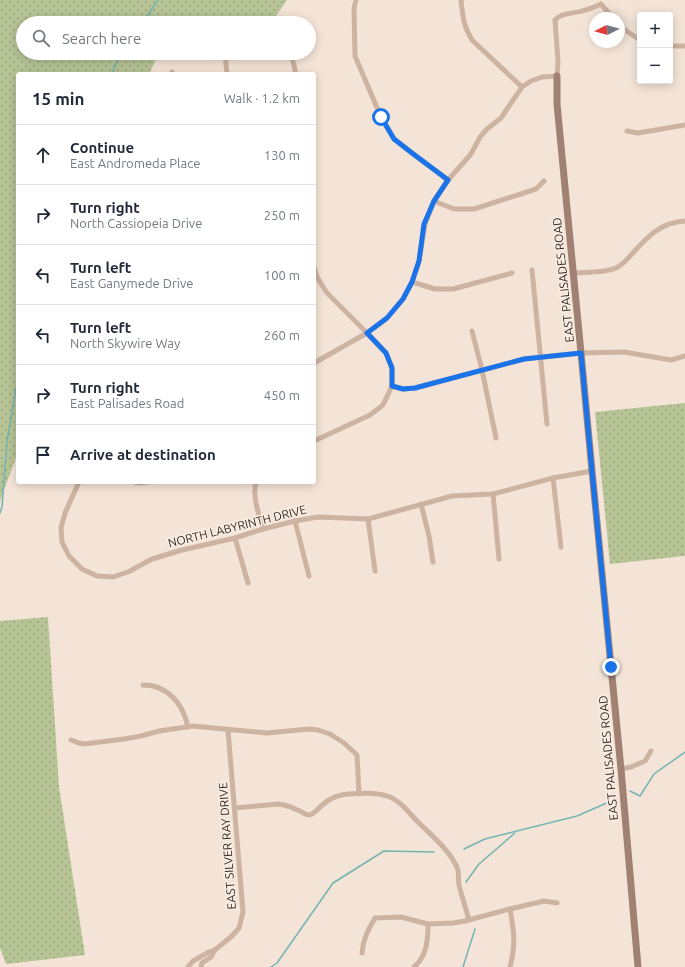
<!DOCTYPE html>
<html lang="en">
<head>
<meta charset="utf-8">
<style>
	:root { --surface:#fff; --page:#f6f6f7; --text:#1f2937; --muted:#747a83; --line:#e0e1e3 }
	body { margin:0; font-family:Ubuntu,sans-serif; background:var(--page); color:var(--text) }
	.controls { position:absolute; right:12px; top:12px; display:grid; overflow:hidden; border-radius:4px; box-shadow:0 2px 10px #0003 }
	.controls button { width:36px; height:36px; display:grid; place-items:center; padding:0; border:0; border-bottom:1px solid var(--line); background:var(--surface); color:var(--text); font:20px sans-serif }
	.compass { position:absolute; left:589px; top:12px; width:36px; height:36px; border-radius:50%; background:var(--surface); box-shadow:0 2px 10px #0003; rotate:264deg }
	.stop { position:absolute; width:12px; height:12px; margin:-9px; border:3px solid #1a73e8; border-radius:50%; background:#fff }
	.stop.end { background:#1a73e8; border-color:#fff; box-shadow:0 1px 4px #0008 }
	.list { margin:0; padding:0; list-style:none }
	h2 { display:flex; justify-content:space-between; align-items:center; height:52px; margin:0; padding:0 16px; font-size:17px }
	h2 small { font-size:13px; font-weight:400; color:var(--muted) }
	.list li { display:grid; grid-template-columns:26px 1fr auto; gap:12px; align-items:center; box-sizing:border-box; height:60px; padding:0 16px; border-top:1px solid var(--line) }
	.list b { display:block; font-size:15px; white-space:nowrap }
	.list p { margin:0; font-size:13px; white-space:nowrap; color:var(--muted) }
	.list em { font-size:13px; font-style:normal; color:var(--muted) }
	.icon { flex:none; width:22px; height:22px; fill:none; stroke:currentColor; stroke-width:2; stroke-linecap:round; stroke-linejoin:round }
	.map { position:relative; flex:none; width:685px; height:967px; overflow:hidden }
	.search { position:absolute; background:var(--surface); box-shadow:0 2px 10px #0003; left:16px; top:16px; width:300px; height:44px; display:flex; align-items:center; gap:10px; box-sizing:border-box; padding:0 14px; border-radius:22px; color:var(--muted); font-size:15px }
	.panel { position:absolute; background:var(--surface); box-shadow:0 2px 10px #0003; left:16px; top:72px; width:300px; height:412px; border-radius:4px }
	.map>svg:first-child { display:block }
	.park { fill:url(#park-dots) }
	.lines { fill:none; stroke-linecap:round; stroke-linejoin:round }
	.stream { stroke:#73b4b2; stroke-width:1.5 }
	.street { stroke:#cdb3a2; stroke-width:5 }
	.secondary { stroke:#a08173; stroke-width:7 }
	.route { stroke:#1a73e8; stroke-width:5 }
	.labels { text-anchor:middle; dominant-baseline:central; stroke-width:3; stroke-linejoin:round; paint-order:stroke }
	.street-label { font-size:12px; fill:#372a25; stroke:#fbefe4 }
</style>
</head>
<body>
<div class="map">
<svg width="685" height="967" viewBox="0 0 685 967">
	<defs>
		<pattern id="park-dots" width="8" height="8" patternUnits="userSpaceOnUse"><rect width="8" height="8" fill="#b7c496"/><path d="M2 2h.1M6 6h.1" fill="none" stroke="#969f7a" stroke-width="1.8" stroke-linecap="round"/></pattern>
	</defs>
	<rect width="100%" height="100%" fill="#f4e4d7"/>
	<g class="park">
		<polygon points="0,0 287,0 276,16 227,23 23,23 23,53 159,53 149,74 18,74 18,452 0,501"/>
		<polygon points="685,403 685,556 610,564 595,412"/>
		<polygon points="48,617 59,787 85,955 6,964 0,948 0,621"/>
	</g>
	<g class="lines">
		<g class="stream">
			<polyline points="142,23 158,0"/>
			<polyline points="112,74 120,53"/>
			<polyline points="0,513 2,507 7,441 18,377"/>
			<polyline points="630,791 640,796 654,774 685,752"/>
			<polyline points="464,849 485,839 577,816 616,799"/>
			<polyline points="466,882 479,864 515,833"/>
			<polyline points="271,967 277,963 333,883 384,851 434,852"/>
			<polyline points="463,967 475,929"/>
		</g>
		<g class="street">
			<polyline points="356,0 354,8 355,56 381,117 394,139 412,153 448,180"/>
			<path d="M461,0C463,17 463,25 472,40L522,87"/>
			<polyline points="601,4 613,18"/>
			<polyline points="619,25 622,28 640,40"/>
			<polyline points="670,46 685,46"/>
			<polyline points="224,53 225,55 227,74"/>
			<polyline points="291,53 296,74"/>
			<polyline points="172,72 172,74"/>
			<polyline points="627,131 638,133 685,125"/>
			<polyline points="434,201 454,209 474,209 536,189 544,181"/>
			<polyline points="314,267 317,277 327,293 367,333 386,353 392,368 392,386 383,405 370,415 314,441"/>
			<polyline points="532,270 547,424"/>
			<path d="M573,273C586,272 605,273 616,268C623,265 627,259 632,254C647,237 661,222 685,221"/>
			<polyline points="412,282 435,289 453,289 512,273"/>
			<polyline points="472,331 482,370 496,438"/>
			<path d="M314,363L367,333L387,318L403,299L412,282L419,261L425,224L434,201L448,180L471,154L480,137L487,129L501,118L522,87L531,81L542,77L557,76L558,62L555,20C562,12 573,14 582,11C589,9 595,7 601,4"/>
			<polyline points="392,386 403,389 415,388 524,359 581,353 624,352 671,360 685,356"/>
			<polyline points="553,478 561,547"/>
			<polyline points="79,482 65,513 61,528 62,542 69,556 82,569 97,576 113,577 128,572 152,559 182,550 235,538 263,529 295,521 318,517 368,519 452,496 493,494 553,478 592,471"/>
			<polyline points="135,482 139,483 148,482"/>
			<path d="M256,482C252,497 259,514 263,529"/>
			<polyline points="493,494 499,559"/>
			<polyline points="421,504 429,536 433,562"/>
			<polyline points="368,519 375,571"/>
			<polyline points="295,521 309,576"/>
			<polyline points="235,538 248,583"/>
			<path d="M143,685C168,685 183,704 188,727"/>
			<polyline points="71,740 79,743 84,744 124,739 141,736 159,731 193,726 267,733 309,729 318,730 330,734 344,743 357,755 359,794"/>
			<polyline points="621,769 631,767 645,761 651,751"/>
			<path d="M235,808L278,804C284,805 290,806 295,809C300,810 305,815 309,815C314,815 321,805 326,802C332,797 340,795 348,794C362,793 377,792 390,797C402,802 409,813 417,821C431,835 451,851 458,870C459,875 458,880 459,885C462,897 466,909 469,920"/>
			<path d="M510,909C514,932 516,944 510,967"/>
			<path d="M362,953C363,939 368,930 375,918L401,917L428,924L453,923L465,921L510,909L544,901L557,903"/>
			<polyline points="188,967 193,961 209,952 215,950"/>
			<polyline points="201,967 202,963 211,957 215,950 232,936 239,928 243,912 228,730"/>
			<path d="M414,967C427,956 428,940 428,924"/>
		</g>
		<polyline class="secondary" points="557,76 557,104 581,353 592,471 621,769 638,967"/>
	</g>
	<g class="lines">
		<polyline class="route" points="381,117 394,139 412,153 448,180 434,201 424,224 419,261 412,282 403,299 387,318 367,333 386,353 392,368 392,386 403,389 415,388 524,359 581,353 592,471 611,667"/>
	</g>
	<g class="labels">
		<g class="street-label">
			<text transform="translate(563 280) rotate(-96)">EAST PALISADES ROAD</text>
			<text transform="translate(237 526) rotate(-14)">NORTH LABYRINTH DRIVE</text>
			<text transform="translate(608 758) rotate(-95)">EAST PALISADES ROAD</text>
			<text transform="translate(227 846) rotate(-94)">EAST SILVER RAY DRIVE</text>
		</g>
	</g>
</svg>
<div class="controls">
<button>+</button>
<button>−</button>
</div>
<svg class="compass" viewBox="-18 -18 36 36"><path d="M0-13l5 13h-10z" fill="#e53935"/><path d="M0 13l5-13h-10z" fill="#747a83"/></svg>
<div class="stop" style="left:381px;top:117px"></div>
<div class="stop end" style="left:611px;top:667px"></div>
<div class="search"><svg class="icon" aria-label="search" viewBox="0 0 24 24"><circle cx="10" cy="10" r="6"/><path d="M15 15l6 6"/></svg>Search here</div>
<section class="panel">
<h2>15 min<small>Walk · 1.2 km</small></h2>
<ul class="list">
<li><svg class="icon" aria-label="ahead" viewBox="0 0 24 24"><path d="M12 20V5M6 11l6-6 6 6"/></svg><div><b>Continue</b><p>East Andromeda Place</p></div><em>130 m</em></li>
<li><svg class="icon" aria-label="right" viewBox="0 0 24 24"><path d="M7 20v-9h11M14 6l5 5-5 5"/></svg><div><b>Turn right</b><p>North Cassiopeia Drive</p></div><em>250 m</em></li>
<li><svg class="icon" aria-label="left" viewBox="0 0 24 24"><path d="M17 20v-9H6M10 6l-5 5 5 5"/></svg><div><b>Turn left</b><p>East Ganymede Drive</p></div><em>100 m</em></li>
<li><svg class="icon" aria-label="left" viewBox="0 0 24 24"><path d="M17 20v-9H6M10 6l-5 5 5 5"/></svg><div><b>Turn left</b><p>North Skywire Way</p></div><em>260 m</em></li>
<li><svg class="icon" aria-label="right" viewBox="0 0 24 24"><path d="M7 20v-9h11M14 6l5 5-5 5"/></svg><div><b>Turn right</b><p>East Palisades Road</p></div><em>450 m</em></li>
<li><svg class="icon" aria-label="arrive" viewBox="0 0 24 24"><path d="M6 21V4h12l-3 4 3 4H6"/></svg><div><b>Arrive at destination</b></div></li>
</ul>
</section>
</div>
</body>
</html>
